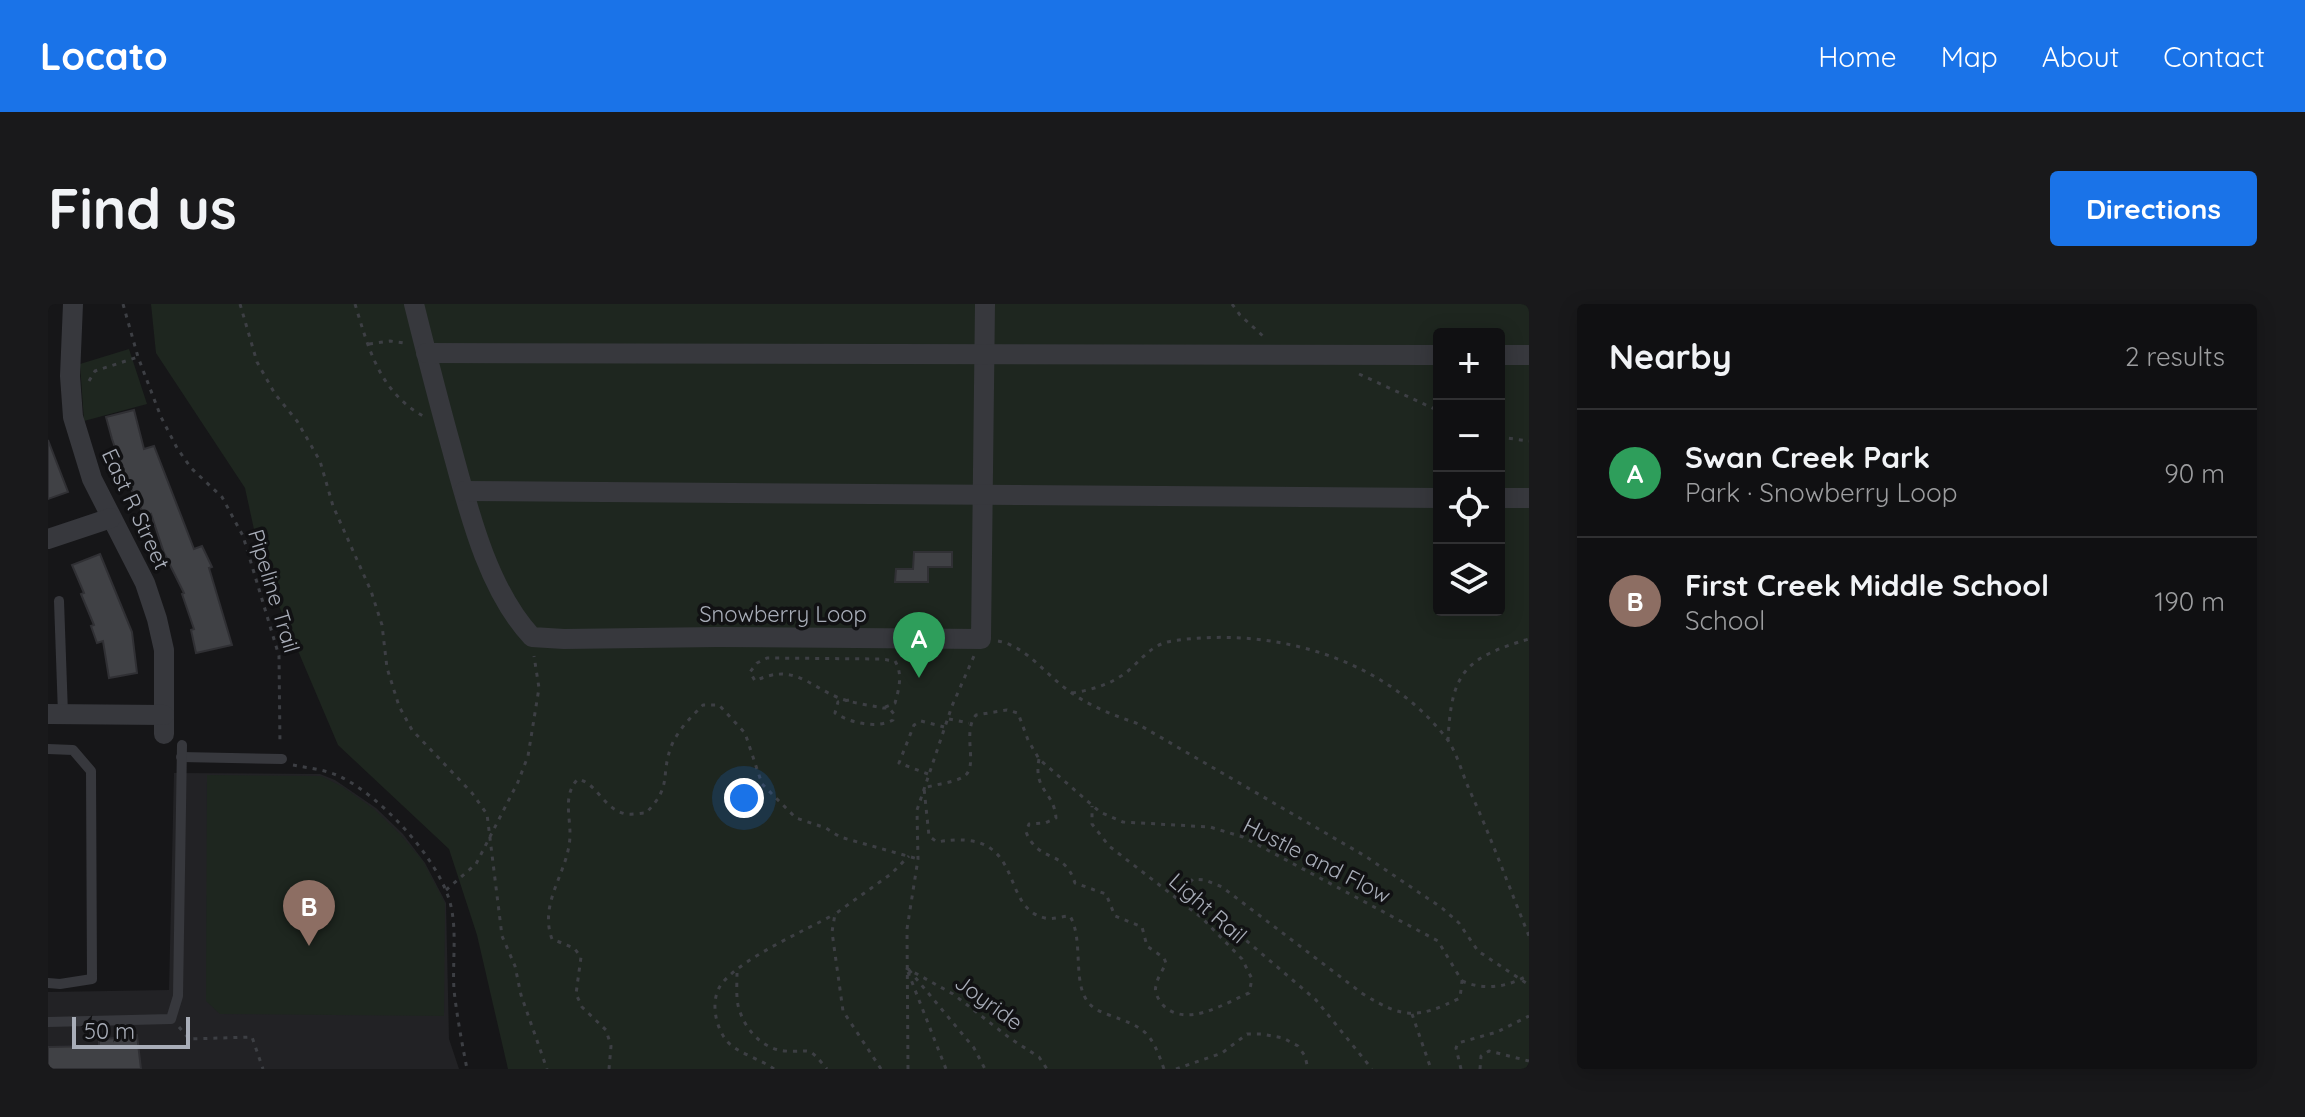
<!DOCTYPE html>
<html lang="en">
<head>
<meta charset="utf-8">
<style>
	:root { --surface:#101012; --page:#19191b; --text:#f1f3f6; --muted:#9c9d9f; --line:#303032; --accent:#1a73e8 }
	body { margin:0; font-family:Quicksand,sans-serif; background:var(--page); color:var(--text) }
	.controls { position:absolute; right:24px; top:24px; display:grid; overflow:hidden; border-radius:8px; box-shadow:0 4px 20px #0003 }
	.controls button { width:72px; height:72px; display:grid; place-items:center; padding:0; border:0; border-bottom:2px solid var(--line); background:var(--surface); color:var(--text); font:40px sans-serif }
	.scale { position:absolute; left:24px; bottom:20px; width:118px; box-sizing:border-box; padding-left:8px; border:4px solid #a8adb8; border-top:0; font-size:22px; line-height:28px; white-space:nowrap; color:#a8adb8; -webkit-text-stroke:6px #111113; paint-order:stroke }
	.you { position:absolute; left:696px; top:494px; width:28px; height:28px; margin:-20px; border:6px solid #fff; border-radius:50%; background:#1a73e8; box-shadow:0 0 0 12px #1a73e833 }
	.badge { display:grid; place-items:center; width:52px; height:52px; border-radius:50%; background:var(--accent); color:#fff; font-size:26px; font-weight:700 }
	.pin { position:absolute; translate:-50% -66px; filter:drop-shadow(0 2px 4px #0008) }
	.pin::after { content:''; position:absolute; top:42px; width:28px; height:24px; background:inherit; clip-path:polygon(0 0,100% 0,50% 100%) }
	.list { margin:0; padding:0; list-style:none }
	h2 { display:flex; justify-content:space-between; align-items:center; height:104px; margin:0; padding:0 32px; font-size:34px }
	h2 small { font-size:26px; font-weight:400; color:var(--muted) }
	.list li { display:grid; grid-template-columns:52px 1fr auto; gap:24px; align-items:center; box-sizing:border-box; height:128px; padding:0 32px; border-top:2px solid var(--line) }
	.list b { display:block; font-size:30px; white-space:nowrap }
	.list p { margin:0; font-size:26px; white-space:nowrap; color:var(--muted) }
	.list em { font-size:26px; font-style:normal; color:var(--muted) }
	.icon { flex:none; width:44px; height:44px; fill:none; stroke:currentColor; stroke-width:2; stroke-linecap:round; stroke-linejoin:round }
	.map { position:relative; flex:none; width:1481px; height:765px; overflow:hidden; border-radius:8px }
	header { display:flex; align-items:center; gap:48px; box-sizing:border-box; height:112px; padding:0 40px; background:var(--accent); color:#fff }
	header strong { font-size:38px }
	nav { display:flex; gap:44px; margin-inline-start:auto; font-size:28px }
	.intro { display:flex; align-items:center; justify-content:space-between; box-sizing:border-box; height:192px; padding:0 48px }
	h1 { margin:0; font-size:56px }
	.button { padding:20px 36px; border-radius:8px; background:var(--accent); color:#fff; font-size:28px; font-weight:700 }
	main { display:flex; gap:48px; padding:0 48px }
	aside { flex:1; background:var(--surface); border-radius:8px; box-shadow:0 4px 20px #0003 }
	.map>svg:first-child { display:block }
	.built { fill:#222225 }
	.green { fill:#1e261f; fill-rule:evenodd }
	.building { fill:#404145; stroke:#303034; stroke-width:2 }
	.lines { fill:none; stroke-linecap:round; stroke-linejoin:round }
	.path { stroke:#3d3f44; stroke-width:3; stroke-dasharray:4 6; stroke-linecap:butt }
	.lane { stroke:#37383d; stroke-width:10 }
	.street { stroke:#37383d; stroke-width:20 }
	.labels { text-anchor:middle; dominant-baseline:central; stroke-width:7; stroke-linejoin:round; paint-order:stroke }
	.street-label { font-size:22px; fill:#a8adb8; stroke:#111113 }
</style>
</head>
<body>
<header>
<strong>Locato</strong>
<nav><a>Home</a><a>Map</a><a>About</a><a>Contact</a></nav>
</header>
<div class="intro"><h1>Find us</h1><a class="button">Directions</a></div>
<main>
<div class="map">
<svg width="1481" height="765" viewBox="0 0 1481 765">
	<rect width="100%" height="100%" fill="#161618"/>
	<polygon class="built" points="126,469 272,470 287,476 328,504 355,530 377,559 398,599 401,735 411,765 0,765 0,688 121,686"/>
	<g class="green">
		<path d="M103,0H1481V765H460L429,631L401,545L290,441L214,262L197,184L108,49ZM1391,30H1451V306H1391Z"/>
		<polygon points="81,45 99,100 36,117 32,60"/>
		<polygon points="159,471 273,472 295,483 326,505 353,531 375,557 397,599 396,712 172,710 158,697"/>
	</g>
	<g class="building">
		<polygon points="86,106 96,145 106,142 146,245 154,242 164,263 161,264 184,341 148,349 143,326 146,325 134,290 136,289 116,249 103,210 97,213 78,175 64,135 58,113"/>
		<polygon points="0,136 20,188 0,195"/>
		<polygon points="866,248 904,248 904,263 880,263 880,278 847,278 848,265 865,265"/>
		<polygon points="52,250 84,328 89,369 61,374 55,337 49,339 43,322 46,321 33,290 36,289 24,261"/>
		<polygon points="89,731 93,765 0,765 0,743 51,742 51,736"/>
	</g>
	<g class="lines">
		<g class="path">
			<polyline points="75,0 90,53 113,113 129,144 143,164 174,193 195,232 231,352 232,441"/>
			<polyline points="192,0 209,58 227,90 249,117 272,157 285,202 323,287 334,321 339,364 351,402 364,426 424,489 439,510 454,632 467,662 473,691 499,765"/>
			<path d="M307,0C321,46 332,89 377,113"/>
			<polyline points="1184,0 1192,11 1215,32"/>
			<polyline points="321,40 342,37 357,39"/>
			<polyline points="1311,70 1391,107"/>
			<polyline points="41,77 47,67 90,53"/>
			<polyline points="1451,133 1481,137"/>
			<path d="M950,337C978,342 998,371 1021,387C1041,402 1065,411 1088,419L1317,552L1394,604L1411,619L1430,647L1481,681"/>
			<path d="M1024,389C1044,386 1064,380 1080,367C1094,355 1104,340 1124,337C1223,322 1336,353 1399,435C1409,449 1414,469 1421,485C1443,533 1461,583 1481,632"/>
			<path d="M801,396L790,398L787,409C802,419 829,425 845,416L846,410L841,404H835C821,401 804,399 791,394C758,380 745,359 707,377L702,368L709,359L719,354L833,355L847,357C855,370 851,385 847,399L835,404"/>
			<polyline points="901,415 921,419"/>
			<path d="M1400,437C1403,369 1416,354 1481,335"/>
			<path d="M991,455C985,487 1006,487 1008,514L997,519L981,520L978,528C991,560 1016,544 1027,579L1058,590L1067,612L1094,623L1099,642L1116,654L1118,659C1115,666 1109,674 1108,682C1106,688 1110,694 1113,699C1136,726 1175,700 1201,689L1204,675L1194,655L1154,614L1061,542L1044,520V502"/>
			<path d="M245,461C261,464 279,466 293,473C333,493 387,551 401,595C410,623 404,657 406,686C409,713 414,739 419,765"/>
			<polyline points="880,470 851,459 866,421 873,417 896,423"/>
			<polyline points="398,586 428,560 470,478 480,452 491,384 486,352"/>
			<polyline points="858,664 905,690 963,735 991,753 999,765"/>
			<polyline points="861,666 926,744 937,765"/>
			<polyline points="860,668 898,765"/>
			<path d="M689,669C689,679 688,691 690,701C695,723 713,745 737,747C765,749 758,740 779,765"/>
			<path d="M1414,677C1437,687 1459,683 1481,671"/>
			<polyline points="1364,710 1383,765"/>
			<polyline points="131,723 141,735 204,733 215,765"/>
			<path d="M561,765L563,742L558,726L534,703L528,690L533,653L526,644L504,635C490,597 522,567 522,530C522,511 515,490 530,475C550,480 555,505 578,510C584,511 592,509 598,509C625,481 612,473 623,443C629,427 643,413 655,401H671L697,429L714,480L748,514L778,524L792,533L870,555"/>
			<path d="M726,765C713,755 688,749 678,736C666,720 662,693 675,678C698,652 756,627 787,610"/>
			<polyline points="833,765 795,707 784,628 787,610 843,570 861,552"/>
			<polyline points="860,765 859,625 870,555 869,506 904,402 926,352"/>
			<path d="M1116,765C1103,728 1098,724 1061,711C1053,708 1045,705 1040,698C1024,678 1036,636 1022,612C1014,612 1004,616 997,614C949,603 981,522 889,538L881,532L876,484C888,480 905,479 915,473C932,464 913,429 928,411L959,406L970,409L980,436L991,455L1052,508L1075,518L1162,523L1195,533L1390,637L1414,677L1412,694C1369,715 1356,715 1315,690L1174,583L1157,576L1145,575L1139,581L1145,591L1268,696L1324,765"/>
			<polyline points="1128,765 1174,749 1199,730 1214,730 1235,734 1250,742 1257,752 1260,765"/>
			<polyline points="1413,765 1408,744 1410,739 1449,728 1481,712"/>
			<polyline points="1432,765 1433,752 1441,747 1481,757"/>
		</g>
		<g class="lane">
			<polyline points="11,297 15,410"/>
			<polyline points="0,445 25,446 43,467 44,675 12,680 0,679"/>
			<polyline points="133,453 234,455"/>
			<polyline points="0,718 123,715 130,692 134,441"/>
		</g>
		<g class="street">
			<polyline points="25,0 22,72 25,113 44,175 97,279 109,315 116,346 116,430"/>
			<path d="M366,0C378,48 390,95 403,142C420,204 439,285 484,333L516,335L669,333L933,335L937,0"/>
			<polyline points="378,49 1391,51"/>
			<polyline points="1451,51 1481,51"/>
			<polyline points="416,187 1391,194"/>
			<polyline points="1451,194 1481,194"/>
			<polyline points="0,235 63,214"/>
			<polyline points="0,410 116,411"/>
		</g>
	</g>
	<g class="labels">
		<g class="street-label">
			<text transform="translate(88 205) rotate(65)">East R Street</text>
			<text transform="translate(226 287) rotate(73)">Pipeline Trail</text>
			<text x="735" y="310">Snowberry Loop</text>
			<text transform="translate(1269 556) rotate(27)">Hustle and Flow</text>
			<text transform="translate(1160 604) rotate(41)">Light Rail</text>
			<text transform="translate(941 698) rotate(36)">Joyride</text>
		</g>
	</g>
</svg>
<div class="controls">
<button>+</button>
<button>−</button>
<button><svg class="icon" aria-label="locate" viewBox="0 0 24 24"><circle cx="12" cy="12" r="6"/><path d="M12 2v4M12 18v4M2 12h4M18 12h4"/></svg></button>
<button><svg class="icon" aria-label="layers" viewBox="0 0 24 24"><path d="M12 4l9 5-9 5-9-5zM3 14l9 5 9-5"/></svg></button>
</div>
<div class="scale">50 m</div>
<div class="you"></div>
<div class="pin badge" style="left:871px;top:374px;background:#2e9e5b">A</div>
<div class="pin badge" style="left:261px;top:642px;background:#8d6e63">B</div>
</div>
<aside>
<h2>Nearby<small>2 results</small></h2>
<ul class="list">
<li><span class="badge" style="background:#2e9e5b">A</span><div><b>Swan Creek Park</b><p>Park · Snowberry Loop</p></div><em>90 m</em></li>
<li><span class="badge" style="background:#8d6e63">B</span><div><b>First Creek Middle School</b><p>School</p></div><em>190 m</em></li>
</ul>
</aside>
</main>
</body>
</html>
